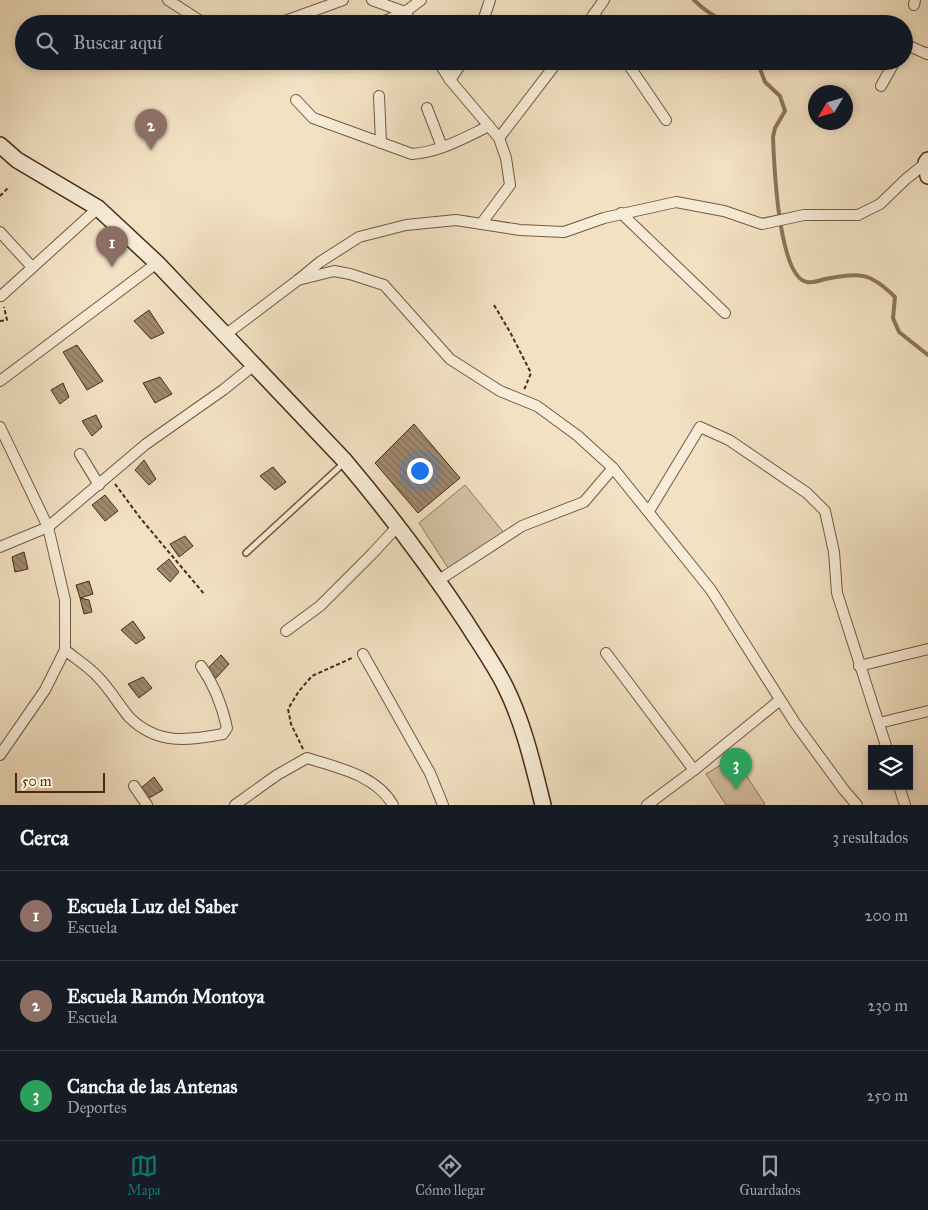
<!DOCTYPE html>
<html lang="es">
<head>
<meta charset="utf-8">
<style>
	:root { --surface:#171b24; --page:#242831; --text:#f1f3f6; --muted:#9ea1a6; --line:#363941; --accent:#0f766e }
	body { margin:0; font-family:"IM FELL Great Primer",serif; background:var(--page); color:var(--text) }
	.controls { position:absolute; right:15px; bottom:15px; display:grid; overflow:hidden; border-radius:0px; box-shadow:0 2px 8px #0003 }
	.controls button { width:45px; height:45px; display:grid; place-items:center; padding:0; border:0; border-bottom:1px solid var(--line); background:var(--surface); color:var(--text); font:25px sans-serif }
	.compass { position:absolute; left:808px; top:85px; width:45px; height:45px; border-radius:50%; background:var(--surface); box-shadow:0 2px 8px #0003; rotate:232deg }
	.scale { position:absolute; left:15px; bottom:12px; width:90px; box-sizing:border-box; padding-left:5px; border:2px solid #4a2a15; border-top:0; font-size:14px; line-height:18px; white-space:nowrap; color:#4a2a15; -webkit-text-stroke:4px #f7ecd7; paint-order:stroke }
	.you { position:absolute; left:419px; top:470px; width:18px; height:18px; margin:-12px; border:4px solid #fff; border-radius:50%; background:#1a73e8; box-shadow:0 0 0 8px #1a73e833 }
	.badge { display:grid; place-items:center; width:32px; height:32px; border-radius:50%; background:var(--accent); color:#fff; font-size:16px; font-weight:700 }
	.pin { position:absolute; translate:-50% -41px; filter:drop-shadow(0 1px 2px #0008) }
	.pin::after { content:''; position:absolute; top:26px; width:18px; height:15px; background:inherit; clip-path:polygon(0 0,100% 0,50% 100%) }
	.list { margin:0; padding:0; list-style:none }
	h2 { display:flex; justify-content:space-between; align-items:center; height:65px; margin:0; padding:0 20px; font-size:21px }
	h2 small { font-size:16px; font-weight:400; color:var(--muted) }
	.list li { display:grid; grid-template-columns:32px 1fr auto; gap:15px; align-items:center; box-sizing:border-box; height:90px; padding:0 20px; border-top:1px solid var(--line) }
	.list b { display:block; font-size:19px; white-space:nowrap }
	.list p { margin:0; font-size:16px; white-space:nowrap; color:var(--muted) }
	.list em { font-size:16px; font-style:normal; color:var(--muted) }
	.icon { flex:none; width:28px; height:28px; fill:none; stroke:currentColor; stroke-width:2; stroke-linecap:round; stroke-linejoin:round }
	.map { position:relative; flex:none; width:928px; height:805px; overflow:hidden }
	.search { position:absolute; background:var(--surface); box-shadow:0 2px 8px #0003; left:15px; right:15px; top:15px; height:55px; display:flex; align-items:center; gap:12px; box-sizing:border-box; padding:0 18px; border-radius:28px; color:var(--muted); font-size:19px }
	.sheet { height:335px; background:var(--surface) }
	nav { display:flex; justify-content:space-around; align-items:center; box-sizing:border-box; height:70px; border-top:1px solid var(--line); background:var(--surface); font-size:14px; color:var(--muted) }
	nav a { display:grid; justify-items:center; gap:2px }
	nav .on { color:var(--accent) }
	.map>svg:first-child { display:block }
	.pitch { fill:#d5c2a5; stroke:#90765d }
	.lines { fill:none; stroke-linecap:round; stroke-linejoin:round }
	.stream { stroke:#8d7359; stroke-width:4 }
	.building { fill:url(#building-back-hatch); stroke:#4a2a15 }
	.lane-casing { stroke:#745840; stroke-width:8 }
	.street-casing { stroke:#745840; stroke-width:12 }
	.secondary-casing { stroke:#4a2a15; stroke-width:18 }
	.path { stroke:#4a2a15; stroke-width:2; stroke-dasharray:4 2.5; stroke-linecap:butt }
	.lane { stroke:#f7ecd7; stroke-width:5 }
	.street { stroke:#f7ecd7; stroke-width:10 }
	.secondary { stroke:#f7ecd7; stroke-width:15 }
</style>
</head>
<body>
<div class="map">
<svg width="928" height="805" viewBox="0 0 928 805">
	<defs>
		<pattern id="building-back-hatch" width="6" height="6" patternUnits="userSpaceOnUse" patternTransform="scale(1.25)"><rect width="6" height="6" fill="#a1896f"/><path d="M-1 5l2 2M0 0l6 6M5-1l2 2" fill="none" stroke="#85705a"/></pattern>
	</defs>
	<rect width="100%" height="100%" fill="#f2e1c2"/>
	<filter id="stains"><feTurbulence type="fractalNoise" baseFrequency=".004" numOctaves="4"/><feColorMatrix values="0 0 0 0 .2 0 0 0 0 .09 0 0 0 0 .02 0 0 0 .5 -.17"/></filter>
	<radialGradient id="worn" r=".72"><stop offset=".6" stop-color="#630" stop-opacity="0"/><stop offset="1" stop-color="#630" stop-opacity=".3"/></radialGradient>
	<g class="pitch">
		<polygon points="465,485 505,534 450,571 419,523"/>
		<polygon points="734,757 765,804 764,805 726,805 706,774"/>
	</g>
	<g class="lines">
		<g class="stream">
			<path d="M694,0C705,11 716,18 730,24"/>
			<path d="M757,61L765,82L780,96L785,111L775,128L773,137C774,162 778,277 807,282C813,283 819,281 825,279C860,273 869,271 895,297L893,318L899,332L928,355"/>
		</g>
	</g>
	<g class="building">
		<polygon points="149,310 164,333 151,339 134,321"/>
		<polygon points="77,345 103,381 87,390 63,352"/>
		<polygon points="160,377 172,394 155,403 143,383"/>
		<polygon points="63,383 69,397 60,404 51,390"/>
		<polygon points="96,415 102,427 92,436 82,421"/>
		<polygon points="414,424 460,478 418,513 375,463"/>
		<polygon points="144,460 156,479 149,485 135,470"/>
		<polygon points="273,467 286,482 275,490 260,476"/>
		<polygon points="105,495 118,511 105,521 92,505"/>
		<polygon points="185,536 193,546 179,557 170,544"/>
		<polygon points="24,552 28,569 15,572 12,557"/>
		<polygon points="169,559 179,572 170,582 157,569"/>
		<polygon points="89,581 93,594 80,598 76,585"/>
		<polygon points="80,598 89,600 92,612 84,614"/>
		<polygon points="133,621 145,638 136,644 121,630"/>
		<polygon points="221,655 229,664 216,678 208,668"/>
		<polygon points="143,677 152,688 139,698 128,684"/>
		<polygon points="154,777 163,790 149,798 141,788"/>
	</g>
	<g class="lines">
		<g class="lane-casing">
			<polyline id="lane" points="246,553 345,462"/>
		</g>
		<g class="street-casing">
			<g id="street">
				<polyline points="168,0 205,24"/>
				<polyline points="372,0 405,12 413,24"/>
				<polyline points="914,5 915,0"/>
				<polyline points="594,14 601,24"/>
				<polyline points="270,24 285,21 343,0"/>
				<polyline points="378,24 405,12 421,0"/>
				<polyline points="482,24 490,0"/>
				<polyline points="587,24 604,0"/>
				<polyline points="904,46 905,44 927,54 928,53"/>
				<polyline points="438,61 450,80 499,138 506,158 510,185 481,224"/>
				<polyline points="626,61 666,120"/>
				<polyline points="450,80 463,61"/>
				<polyline points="881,86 895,61"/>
				<polyline points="379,96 381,143"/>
				<path d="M296,100L313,118L412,154C440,152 464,138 489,126"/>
				<polyline points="427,108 442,147"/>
				<polyline points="499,138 558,61"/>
				<polyline points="621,213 725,313"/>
				<polyline points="0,232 32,267"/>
				<polyline points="298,280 334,271 350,274 384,285 450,359 500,391 537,406 578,436 613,468 711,590 795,723 844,790 857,805"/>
				<polyline points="1,296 98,208"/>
				<polyline points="225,335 298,280 320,262 359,237 406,225 456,220 520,230 564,232 604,218 676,202 724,211 762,224 804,215 858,215 880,204 906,179 926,163 928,163"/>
				<polyline points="0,381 157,263"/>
				<polyline points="0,427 48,527 65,600 65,650 45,690 0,755"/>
				<polyline points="80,454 99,485"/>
				<polyline points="649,511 700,427 729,440 807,493 825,511 834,552 837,593 887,749"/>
				<polyline points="0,547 48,527 146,444 223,390 253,366"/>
				<polyline points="439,580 522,526 584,502 613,468"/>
				<polyline points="286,631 320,606 372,554 397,527"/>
				<path d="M65,650C76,659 89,667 98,677C110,689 118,704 129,717C157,745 187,741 223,734L227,728C222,705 215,686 201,666"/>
				<polyline points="606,653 694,770"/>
				<polyline points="363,654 430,773 443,805"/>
				<polyline points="859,666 928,649"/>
				<polyline points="879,723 928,711"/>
				<polyline points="134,786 147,805"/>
				<polyline points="899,786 905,805"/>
				<path d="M235,805L277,775L307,758C338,768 376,775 393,805"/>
				<polyline points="647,805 694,770 780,700"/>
			</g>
		</g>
		<g class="secondary-casing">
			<g id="secondary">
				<path d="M0,145L17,160L98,208L157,263L345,461C388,512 429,566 466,622C479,643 494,664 505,686C524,724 533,765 543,805"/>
				<polyline points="928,160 926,163 928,176"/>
			</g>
		</g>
		<g class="path">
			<polyline points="0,196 8,188"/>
			<polyline points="494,305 510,332 531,373 524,390"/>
			<polyline points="0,321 7,320 4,307"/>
			<polyline points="115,484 141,519 205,595"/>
			<polyline points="303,749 291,724 288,709 299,691 312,676 352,658"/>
		</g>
		<use href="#lane" class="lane"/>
		<use href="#street" class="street"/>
		<use href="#secondary" class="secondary"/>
	</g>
	<rect width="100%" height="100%" filter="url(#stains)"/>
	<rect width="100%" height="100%" fill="url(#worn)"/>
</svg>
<div class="controls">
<button><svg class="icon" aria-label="layers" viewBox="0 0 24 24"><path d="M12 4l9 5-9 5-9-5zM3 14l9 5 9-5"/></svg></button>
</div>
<svg class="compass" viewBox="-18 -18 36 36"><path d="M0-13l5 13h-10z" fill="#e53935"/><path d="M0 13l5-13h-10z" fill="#9ea1a6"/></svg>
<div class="scale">50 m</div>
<div class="you"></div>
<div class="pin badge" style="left:112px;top:267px;background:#8d6e63">1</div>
<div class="pin badge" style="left:151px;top:150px;background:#8d6e63">2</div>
<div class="pin badge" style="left:736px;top:789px;background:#2e9e5b">3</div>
<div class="search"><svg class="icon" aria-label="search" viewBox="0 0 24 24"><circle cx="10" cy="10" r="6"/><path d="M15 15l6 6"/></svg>Buscar aquí</div>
</div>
<section class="sheet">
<h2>Cerca<small>3 resultados</small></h2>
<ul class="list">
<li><span class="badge" style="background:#8d6e63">1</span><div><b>Escuela Luz del Saber</b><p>Escuela</p></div><em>200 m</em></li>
<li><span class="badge" style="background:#8d6e63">2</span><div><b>Escuela Ramón Montoya</b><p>Escuela</p></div><em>230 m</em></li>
<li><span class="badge" style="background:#2e9e5b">3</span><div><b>Cancha de las Antenas</b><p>Deportes</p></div><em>250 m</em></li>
</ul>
</section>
<nav>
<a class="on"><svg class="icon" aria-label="map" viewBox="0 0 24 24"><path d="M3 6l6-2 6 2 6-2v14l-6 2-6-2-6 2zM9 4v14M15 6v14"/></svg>Mapa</a>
<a><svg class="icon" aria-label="directions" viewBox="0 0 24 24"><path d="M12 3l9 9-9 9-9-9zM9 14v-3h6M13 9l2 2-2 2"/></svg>Cómo llegar</a>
<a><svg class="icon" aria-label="saved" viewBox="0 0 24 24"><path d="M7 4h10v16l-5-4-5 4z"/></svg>Guardados</a>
</nav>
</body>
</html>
